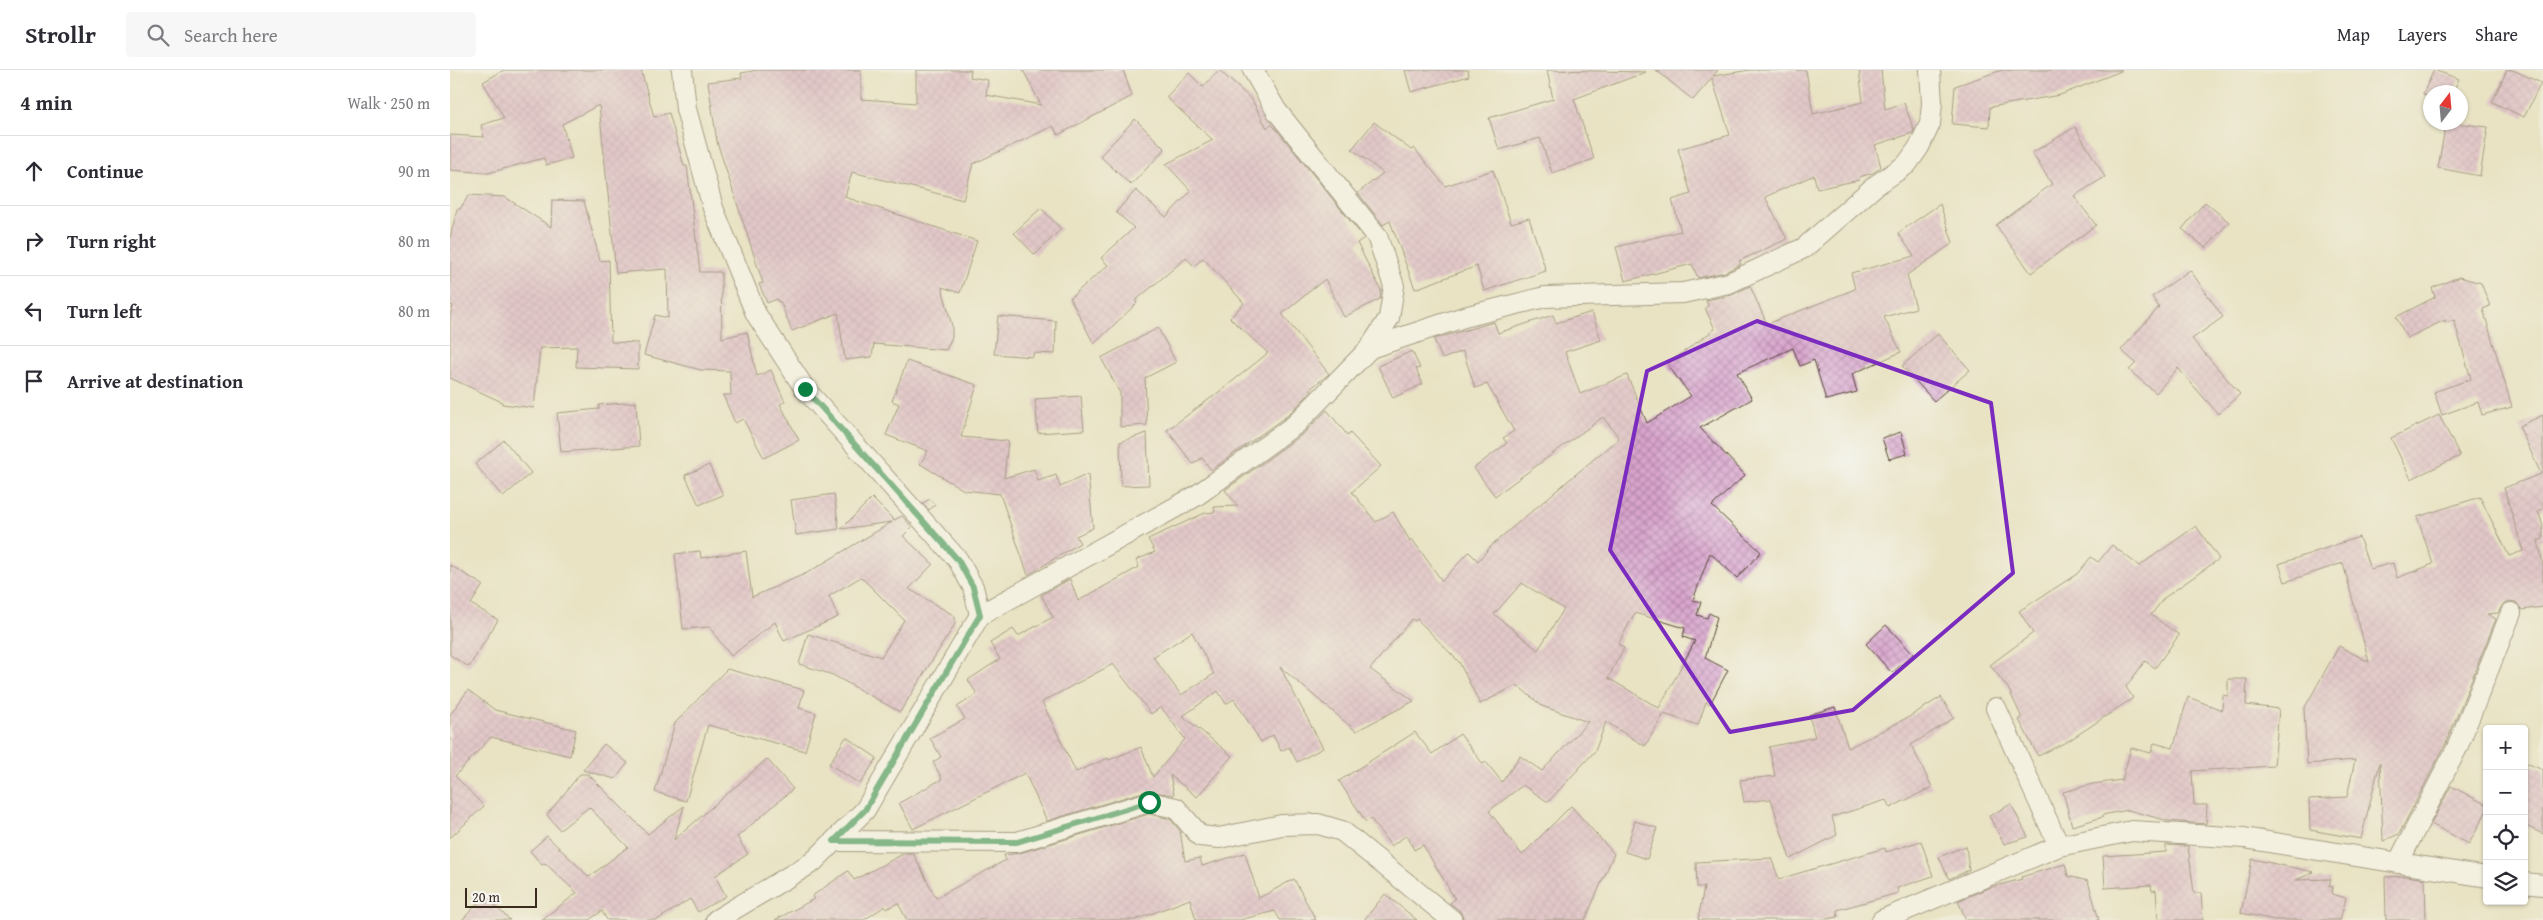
<!DOCTYPE html>
<html lang="en">
<head>
<meta charset="utf-8">
<style>
	:root { --surface:#fff; --page:#f7f7f7; --text:#2b2b33; --muted:#7c7c81; --line:#e1e1e2 }
	body { margin:0; font-family:"Gentium Book Plus",serif; background:var(--page); color:var(--text) }
	.controls { position:absolute; right:15px; bottom:15px; display:grid; overflow:hidden; border-radius:5px; box-shadow:0 1px 4px #0004 }
	.controls button { width:45px; height:45px; display:grid; place-items:center; padding:0; border:0; border-bottom:1px solid var(--line); background:var(--surface); color:var(--text); font:25px sans-serif }
	.compass { position:absolute; left:1973px; top:15px; width:45px; height:45px; border-radius:50%; background:var(--surface); box-shadow:0 1px 4px #0004; rotate:16deg }
	.scale { position:absolute; left:15px; bottom:12px; width:72px; box-sizing:border-box; padding-left:5px; border:2px solid #3b2a1e; border-top:0; font-size:14px; line-height:18px; white-space:nowrap; color:#3b2a1e; -webkit-text-stroke:4px #f6f6f2; paint-order:stroke }
	.stop { position:absolute; width:15px; height:15px; margin:-11px; border:4px solid #0b8043; border-radius:50%; background:#fff }
	.stop.end { background:#0b8043; border-color:#fff; box-shadow:0 1px 5px #0008 }
	.list { margin:0; padding:0; list-style:none }
	h2 { display:flex; justify-content:space-between; align-items:center; height:65px; margin:0; padding:0 20px; font-size:21px }
	h2 small { font-size:16px; font-weight:400; color:var(--muted) }
	.list li { display:grid; grid-template-columns:32px 1fr auto; gap:15px; align-items:center; box-sizing:border-box; height:70px; padding:0 20px; border-top:1px solid var(--line) }
	.list b { display:block; font-size:19px; white-space:nowrap }
	.list em { font-size:16px; font-style:normal; color:var(--muted) }
	.icon { flex:none; width:28px; height:28px; fill:none; stroke:currentColor; stroke-width:2; stroke-linecap:round; stroke-linejoin:round }
	.map { position:relative; flex:none; width:2093px; height:850px; overflow:hidden }
	header { display:flex; align-items:center; gap:30px; box-sizing:border-box; height:70px; padding:0 25px; background:var(--surface); border-bottom:1px solid var(--line) }
	header strong { font-size:24px }
	nav { display:flex; gap:28px; margin-inline-start:auto; font-size:18px }
	.search { width:350px; height:45px; background:var(--page); display:flex; align-items:center; gap:12px; box-sizing:border-box; padding:0 18px; border-radius:5px; color:var(--muted); font-size:19px }
	main { display:flex }
	aside { flex:1; background:var(--surface) }
	.map>svg:first-child { display:block }
	.building { fill:url(#building-cross-hatch); fill-rule:evenodd }
	.lines { fill:none; stroke-linecap:round; stroke-linejoin:round }
	.street-casing { stroke:#554637; stroke-width:22 }
	.street { stroke:#fff; stroke-width:20 }
	.route { stroke:#0b8043; stroke-width:6 }
	.marked { fill:none; stroke:#7b2cbf; stroke-width:4; stroke-linejoin:round }
</style>
</head>
<body>
<header>
<strong>Strollr</strong>
<div class="search"><svg class="icon" aria-label="search" viewBox="0 0 24 24"><circle cx="10" cy="10" r="6"/><path d="M15 15l6 6"/></svg>Search here</div>
<nav><a>Map</a><a>Layers</a><a>Share</a></nav>
</header>
<main>
<aside>
<h2>4 min<small>Walk · 250 m</small></h2>
<ul class="list">
<li><svg class="icon" aria-label="ahead" viewBox="0 0 24 24"><path d="M12 20V5M6 11l6-6 6 6"/></svg><div><b>Continue</b></div><em>90 m</em></li>
<li><svg class="icon" aria-label="right" viewBox="0 0 24 24"><path d="M7 20v-9h11M14 6l5 5-5 5"/></svg><div><b>Turn right</b></div><em>80 m</em></li>
<li><svg class="icon" aria-label="left" viewBox="0 0 24 24"><path d="M17 20v-9H6M10 6l-5 5 5 5"/></svg><div><b>Turn left</b></div><em>80 m</em></li>
<li><svg class="icon" aria-label="arrive" viewBox="0 0 24 24"><path d="M6 21V4h12l-3 4 3 4H6"/></svg><div><b>Arrive at destination</b></div></li>
</ul>
</aside>
<div class="map">
<svg width="2093" height="850" viewBox="0 0 2093 850">
	<defs>
		<pattern id="building-cross-hatch" width="8" height="8" patternUnits="userSpaceOnUse" patternTransform="scale(1.25)"><rect width="8" height="8" fill="#d9a4ce"/><path d="M0 0l8 8M0 8l8-8" fill="none" stroke="#b186a7"/></pattern>
	</defs>
	<rect width="100%" height="100%" fill="#f6f6f2"/>
	<filter id="ink" filterUnits="userSpaceOnUse"><feTurbulence type="fractalNoise" baseFrequency=".02" numOctaves="2"/><feDisplacementMap in="SourceGraphic" scale="10" xChannelSelector="R" yChannelSelector="G"/><feConvolveMatrix kernelMatrix="1 2 1 2 8 2 1 2 1" color-interpolation-filters="sRGB"/></filter>
	<filter id="wash" filterUnits="userSpaceOnUse"><feTurbulence type="fractalNoise" baseFrequency=".0096" numOctaves="4" result="noise"/><feDisplacementMap in="SourceGraphic" scale="20" xChannelSelector="R" yChannelSelector="G"/><feGaussianBlur stdDeviation="1.12" result="paint"/><feColorMatrix in="noise" values="0 0 0 0 0 0 0 0 0 0 0 0 0 0 0 0 0 1.4 0 .05"/><feComposite in="paint" operator="in"/></filter>
	<g filter="url(#wash)">
		<rect width="100%" height="100%" fill="#e9e3c4"/>
		<g id="blocks">
			<g class="building">
				<polygon points="54,0 191,0 204,47 219,43 234,96 237,96 250,202 271,202 272,268 297,262 307,306 321,300 335,332 330,334 349,370 314,388 293,349 285,353 273,325 281,325 280,301 251,300 194,285 205,245 218,248 217,199 166,203 149,35 112,54 122,88 96,95 94,88 38,103 0,100 0,65 34,67 31,55 54,48 33,12"/>
				<polygon points="308,0 411,0 411,29 466,33 466,0 521,0 520,7 538,10 536,25 591,35 573,0 673,0 682,26 608,65 603,56 523,94 513,130 402,102 395,127 527,171 510,223 492,217 502,256 502,267 496,280 424,274 422,287 395,290 388,243 342,261 330,231 328,232 327,229 317,233 309,214 313,213 267,72 258,12 292,8 291,3"/>
				<polygon points="769,0 802,30 817,58 821,54 827,60 914,168 907,173 931,220 930,229 894,247 875,209 832,244 879,304 860,319 862,321 838,345 761,400 752,388 743,394 717,360 769,322 818,283 780,248 794,233 753,188 744,196 736,188 685,231 687,233 644,274 620,228 658,195 651,188 684,158 666,142 686,120 716,147 741,121 716,94 763,70 716,27 739,3 753,17"/>
				<polygon points="955,0 1018,0 1019,6 961,22"/>
				<polygon points="1097,0 1196,2 1124,29 1144,89 1102,103 1090,68 1049,80 1039,48 1103,29"/>
				<polygon points="1206,0 1268,0 1263,6 1300,0 1356,0 1363,44 1413,32 1409,0 1431,0 1435,39 1454,33 1464,60 1463,63 1425,75 1431,97 1423,103 1409,107 1409,110 1367,119 1364,105 1315,127 1337,169 1289,191 1291,194 1275,202 1248,208 1242,194 1175,211 1166,177 1231,161 1222,130 1241,124 1228,79 1280,65 1262,8 1243,30"/>
				<polygon points="1552,0 1671,0 1671,1 1610,25 1540,37 1539,57 1502,54 1505,16"/>
				<polygon points="1984,0 2009,9 2003,22 1980,22 1980,27 1973,24"/>
				<polygon points="2057,0 2063,0 2091,13 2074,47 2042,32"/>
				<polygon points="685,49 715,79 681,115 650,86"/>
				<polygon points="924,52 961,80 964,78 995,116 1043,100 1061,153 1079,148 1096,201 1034,221 1027,196 965,219 940,151 933,155 908,123 933,103 902,79"/>
				<polygon points="1996,52 2038,57 2030,106 1988,98"/>
				<polygon points="1625,57 1655,107 1624,126 1646,155 1581,203 1546,155 1602,114 1582,83"/>
				<polygon points="19,125 55,127 101,157 102,130 134,131 150,191 159,190 161,272 188,273 188,299 126,297 127,277 90,278 84,338 52,334 52,332 0,308 0,245 3,236 0,235 0,168 7,139 10,139"/>
				<polygon points="1755,132 1779,152 1756,178 1732,159"/>
				<path d="M1490,134L1503,173L1457,205L1466,238L1434,247L1451,282L1402,304L1407,322L1376,330L1364,290L1350,296L1343,278L1287,303L1302,329L1250,358L1295,405L1262,436L1311,482L1287,508L1260,483L1243,530L1251,532L1247,545L1257,548L1259,543L1267,547L1255,588L1278,600L1260,634L1256,632L1248,655L1214,644L1195,676L1156,652L1145,681L1098,732L1073,715L1039,741L1072,785L1121,736L1164,784L1135,850H1014L1010,841L1000,833L1005,829L973,775L964,780L957,765L941,776L921,749L916,752L889,711L965,662L982,684L1010,664L1033,694L1036,692L1052,712L1070,686L1092,701L1138,652L1092,636L1067,615L1030,634L1009,592L967,549L965,551L962,549L920,599L964,631L906,661L830,597L873,678L847,692L839,677L831,681L823,665L811,672L784,629L776,634L768,621L733,646L782,686L747,727L720,705L724,725L696,721L597,751L575,703L463,759L449,733L492,709L483,692L491,687L480,668L515,649L507,637L527,624L518,610L550,589L540,573L563,559L568,566L603,547L591,525L620,509L628,531L689,497L686,490L705,482L698,469L755,443L765,442L764,437L788,436L775,420L853,364L877,340L898,366L900,363L931,396L902,422L926,452L943,442L960,471L962,469L992,511L1019,482L1028,491L1044,473L1169,368L1153,347L1045,426L1024,398L1057,373L1053,368L1064,361L1037,314L1025,318L1013,281L992,289L984,269L1044,252L1048,263L1103,245L1106,253L1142,242L1151,270L1115,282L1130,324L1177,305L1197,353L1241,326L1217,294L1265,259L1255,238L1258,236L1256,230L1282,225L1300,216L1317,254L1405,219L1401,203L1464,186L1448,163ZM1072,513L1114,539L1088,580L1044,544ZM1185,543L1235,558L1233,567L1245,571L1209,638L1158,608L1174,578L1168,574ZM742,562L764,604L731,625L703,587ZM663,594L701,644L711,637L735,669L703,707L691,677L659,690L658,688L626,702L592,632Z"/>
				<polygon points="591,138 611,159 585,185 564,163"/>
				<polygon points="1740,200 1773,247 1742,269 1790,324 1768,344 1728,298 1706,323 1679,300 1686,293 1671,280 1709,237 1702,227"/>
				<polygon points="2009,207 2031,213 2040,236 2033,239 2062,337 2032,345 2028,332 1992,345 1984,322 2021,309 2004,250 1996,253 1995,250 1957,268 1946,247 1985,227 1982,218"/>
				<polygon points="548,246 606,251 605,284 583,283 583,287 544,284"/>
				<polygon points="708,258 726,292 695,308 697,355 670,357 670,323 651,288"/>
				<polygon points="1488,264 1520,300 1484,331 1452,296"/>
				<polygon points="962,281 970,298 966,299 973,314 943,328 928,296"/>
				<polygon points="457,291 527,315 511,367 558,371 554,408 584,399 588,411 606,405 610,417 638,404 643,458 626,466 630,473 578,505 550,424 514,420 470,394 478,381 436,365 449,334 442,331"/>
				<polygon points="631,326 634,360 588,363 585,329"/>
				<polygon points="186,332 189,376 111,382 107,343 149,339 149,335"/>
				<polygon points="1989,345 2010,386 1961,409 1941,368"/>
				<polygon points="2093,345 2093,439 2088,441 2093,456 2093,469 2088,471 2093,494 2093,537 2072,540 2066,532 2060,531 2053,534 2048,543 2037,544 2046,549 1996,673 1949,764 1933,771 1930,692 1911,769 1860,760 1859,729 1897,727 1905,690 1857,694 1854,639 1889,576 1919,592 1893,493 1835,512 1829,494 1909,467 1920,499 1943,493 1947,508 1983,494 1967,447 2030,427 2059,486 2073,481 2054,418 2091,404 2069,356"/>
				<polygon points="1451,362 1457,384 1439,389 1432,368"/>
				<polygon points="697,363 699,415 671,416 670,372"/>
				<polygon points="54,370 81,403 53,427 25,394"/>
				<polygon points="259,395 273,425 249,435 235,405"/>
				<polygon points="384,424 389,459 346,465 341,430"/>
				<polygon points="422,428 444,450 452,446 462,457 453,466 483,494 459,519 505,546 505,554 450,642 383,605 349,594 358,564 431,587 454,550 411,507 379,526 388,547 334,571 325,552 281,586 259,557 233,559 225,484 250,481 251,488 296,481 302,527 357,503 442,452 391,459"/>
				<polygon points="480,429 485,435 479,440 473,433"/>
				<polygon points="1746,456 1769,489 1714,528 1701,545 1729,565 1705,598 1695,591 1676,617 1683,628 1620,670 1588,686 1569,650 1572,648 1558,618 1540,595 1583,563 1569,541 1627,504 1641,487 1648,492 1662,475 1689,496"/>
				<polygon points="0,495 33,515 21,534 48,550 19,597 0,585"/>
				<polygon points="1436,555 1463,584 1442,603 1416,574"/>
				<polygon points="277,599 354,620 349,638 366,643 355,681 258,655 236,731 205,722 225,653"/>
				<polygon points="1778,609 1797,609 1796,635 1829,639 1824,696 1742,701 1744,735 1757,735 1756,754 1718,751 1678,740 1652,745 1653,747 1622,756 1613,722 1643,714 1672,710 1681,678 1701,683 1704,673 1723,678 1738,627 1772,640 1773,625 1778,626"/>
				<polygon points="18,620 45,640 126,660 120,686 41,667 5,706 34,736 0,768 0,645"/>
				<polygon points="1491,627 1504,648 1461,675 1482,717 1440,738 1436,730 1382,747 1387,765 1340,789 1321,729 1294,732 1290,710 1325,706 1319,677 1365,667 1359,645 1385,637 1398,678 1459,647"/>
				<polygon points="396,667 427,688 410,714 379,694"/>
				<polygon points="154,674 178,693 165,709 133,700"/>
				<polygon points="317,689 343,719 287,767 298,784 265,806 276,826 248,842 240,829 207,850 157,850 152,841 139,850 91,850 127,823 95,793 92,795 80,781 97,766 139,807 178,777 139,737 110,760 97,745 130,704 138,704 198,764 234,736 224,770"/>
				<polygon points="2074,692 2093,700 2093,764 2074,755"/>
				<polygon points="2001,716 2037,735 2037,740 2019,774 1981,754"/>
				<polygon points="1561,734 1578,767 1554,774 1539,746"/>
				<polygon points="699,744 720,749 730,761 735,791 750,788 752,796 795,783 809,828 844,809 866,850 830,850 825,841 790,850 746,850 740,829 685,850 457,850 448,833 436,839 435,836 414,850 325,850 364,829 362,826 398,801 404,810 455,783 463,783 486,828 556,790 554,785 570,783"/>
				<polygon points="1185,751 1207,758 1197,789 1175,782"/>
				<polygon points="1471,771 1483,806 1447,818 1448,823 1387,840 1388,847 1371,850 1248,850 1254,817 1247,817 1246,792 1321,788 1329,809 1435,778 1436,782"/>
				<polygon points="1716,775 1738,776 1744,823 1751,823 1753,850 1708,850 1706,820 1702,821 1701,815 1655,818 1653,786 1716,782"/>
				<polygon points="1516,776 1519,800 1499,809 1489,787"/>
				<polygon points="1802,789 1864,802 1846,810 1881,809 1879,816 1883,817 1882,824 1896,828 1890,850 1825,850 1791,843"/>
				<polygon points="1615,794 1618,806 1638,811 1649,850 1516,850 1508,831 1538,818 1572,809 1571,807"/>
				<polygon points="1957,806 1975,809 1976,850 1936,850 1935,807"/>
				<polygon points="935,824 967,850 914,850"/>
				<polygon points="35,826 60,850 12,850"/>
			</g>
		</g>
	</g>
	<g filter="url(#ink)">
		<use href="#blocks" fill-opacity="0" stroke="#554637" stroke-width="1"/>
		<g class="lines">
			<g class="street-casing">
				<g id="street">
					<polyline points="232,0 236,39 263,138 306,244 355,319 508,490 523,517 530,545 415,740 363,792 266,850"/>
					<polyline points="920,278 1014,247 1095,227 1233,223 1279,213 1354,178 1425,116 1457,94 1469,77 1480,54 1482,33 1480,0"/>
					<polyline points="530,545 746,426 846,354 920,278 939,248 944,216 927,166 826,40 803,0"/>
					<polyline points="1546,638 1609,776"/>
					<polyline points="385,771 567,772 699,732 726,738 750,766 769,768 832,755 868,754 892,761 1002,850"/>
					<polyline points="1948,793 2007,678 2061,543"/>
					<polyline points="2074,813 2093,815"/>
					<polyline points="1432,850 1609,776 1682,761 1794,768 2037,807"/>
				</g>
			</g>
			<use href="#street" class="street"/>
		</g>
	</g>
	<g class="lines" filter="url(#ink)">
		<polyline class="route" points="355,319 508,490 523,517 530,545 415,740 384,771 567,772 699,732"/>
	</g>
	<path d="M0 0H2093V850H0ZM1307,251L1541,333L1563,503L1403,640L1280,662L1160,480L1197,301Z" fill="#e9e3c4" fill-opacity=".55" fill-rule="evenodd"/>
	<path class="marked" d="M1307,251L1541,333L1563,503L1403,640L1280,662L1160,480L1197,301Z"/>
</svg>
<div class="controls">
<button>+</button>
<button>−</button>
<button><svg class="icon" aria-label="locate" viewBox="0 0 24 24"><circle cx="12" cy="12" r="6"/><path d="M12 2v4M12 18v4M2 12h4M18 12h4"/></svg></button>
<button><svg class="icon" aria-label="layers" viewBox="0 0 24 24"><path d="M12 4l9 5-9 5-9-5zM3 14l9 5 9-5"/></svg></button>
</div>
<svg class="compass" viewBox="-18 -18 36 36"><path d="M0-13l5 13h-10z" fill="#e53935"/><path d="M0 13l5-13h-10z" fill="#7c7c81"/></svg>
<div class="scale">20 m</div>
<div class="stop" style="left:699px;top:732px"></div>
<div class="stop end" style="left:355px;top:319px"></div>
</div>
</main>
</body>
</html>
